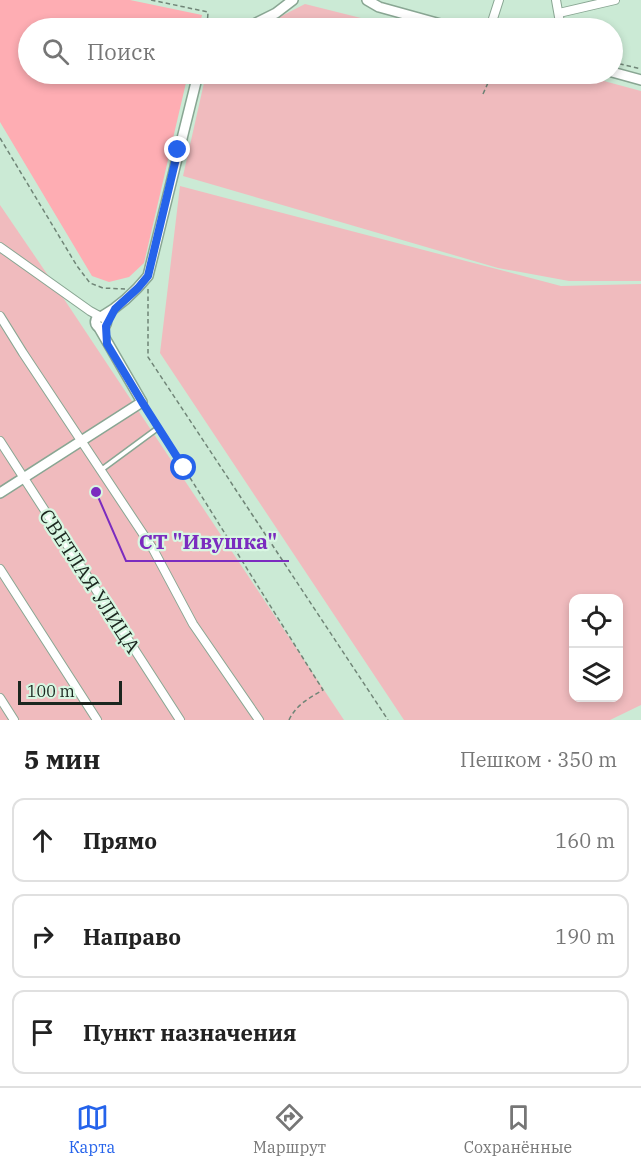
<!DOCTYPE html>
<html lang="ru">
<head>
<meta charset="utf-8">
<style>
	:root { --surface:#fff; --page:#f6f6f6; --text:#222; --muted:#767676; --line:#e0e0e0; --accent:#2563eb }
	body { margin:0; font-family:"IBM Plex Serif",serif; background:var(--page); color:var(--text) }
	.controls { position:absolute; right:18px; bottom:18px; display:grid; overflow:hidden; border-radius:12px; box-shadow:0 3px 9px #0003 }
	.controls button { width:54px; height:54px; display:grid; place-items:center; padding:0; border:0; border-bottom:2px solid var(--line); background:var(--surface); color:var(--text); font:30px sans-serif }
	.scale { position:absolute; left:18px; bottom:15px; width:104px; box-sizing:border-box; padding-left:6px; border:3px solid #1b261f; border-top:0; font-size:16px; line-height:21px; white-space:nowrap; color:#1b261f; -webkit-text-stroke:4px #d8f7e2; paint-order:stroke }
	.stop { position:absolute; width:18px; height:18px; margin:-14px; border:4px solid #2563eb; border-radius:50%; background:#fff }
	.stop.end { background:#2563eb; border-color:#fff; box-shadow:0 2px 6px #0008 }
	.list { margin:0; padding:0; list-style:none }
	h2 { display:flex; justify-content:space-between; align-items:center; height:78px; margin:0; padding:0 24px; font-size:26px }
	h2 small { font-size:20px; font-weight:400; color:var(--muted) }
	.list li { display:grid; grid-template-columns:39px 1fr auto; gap:18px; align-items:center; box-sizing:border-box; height:84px; margin:0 12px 12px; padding:0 12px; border:2px solid var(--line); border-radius:12px }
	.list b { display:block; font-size:22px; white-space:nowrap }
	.list em { font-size:20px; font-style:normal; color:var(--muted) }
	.icon { flex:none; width:33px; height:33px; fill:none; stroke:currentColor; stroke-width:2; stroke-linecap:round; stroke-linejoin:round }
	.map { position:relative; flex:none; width:641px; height:720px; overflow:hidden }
	.search { position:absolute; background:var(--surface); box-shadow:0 3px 9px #0003; left:18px; right:18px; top:18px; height:66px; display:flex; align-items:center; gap:15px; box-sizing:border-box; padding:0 21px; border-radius:33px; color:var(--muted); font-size:22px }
	.sheet { height:366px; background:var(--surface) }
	nav { display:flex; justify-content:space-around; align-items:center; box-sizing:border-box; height:84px; border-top:2px solid var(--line); background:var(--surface); font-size:16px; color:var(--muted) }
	nav a { display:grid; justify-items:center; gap:3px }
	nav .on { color:var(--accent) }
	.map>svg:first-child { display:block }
	.green { fill:#f0bbbe; fill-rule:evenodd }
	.water { fill:#feadb3 }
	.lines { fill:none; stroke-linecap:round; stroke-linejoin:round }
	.service-casing { stroke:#89a693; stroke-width:7 }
	.minor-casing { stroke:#89a693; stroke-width:10 }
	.tertiary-casing { stroke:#89a693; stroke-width:12 }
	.path { stroke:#708577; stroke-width:1.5; stroke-dasharray:4.5 3; stroke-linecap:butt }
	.service { stroke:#fff; stroke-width:4 }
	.minor { stroke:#fff; stroke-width:8 }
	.tertiary { stroke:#fff; stroke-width:9 }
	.route { stroke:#2563eb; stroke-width:8 }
	.labels { text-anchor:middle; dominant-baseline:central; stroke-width:4.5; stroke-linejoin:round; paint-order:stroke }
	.street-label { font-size:20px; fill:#1b261f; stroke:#d8f7e2 }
	.leader { fill:none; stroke:#7b2cbf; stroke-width:2 }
	.callout-dot { fill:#7b2cbf; stroke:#d8f7e2; stroke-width:2 }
	.callout-label { font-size:21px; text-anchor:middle; font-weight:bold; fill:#7b2cbf; stroke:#d8f7e2; stroke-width:4.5; stroke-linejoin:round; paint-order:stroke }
</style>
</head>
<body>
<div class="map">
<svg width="641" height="720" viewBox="0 0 641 720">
	<rect width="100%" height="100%" fill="#cbead5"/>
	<g class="green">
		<polygon points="305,4 401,28 258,28"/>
		<polygon points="206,74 578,74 641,91 641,281 569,281 498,268 183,176"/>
		<path d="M180,186L561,286L641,284V705L610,720H404L160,353ZM574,598H618V698H574Z"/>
		<polygon points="0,205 60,293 344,720 0,720"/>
	</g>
	<polygon class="water" points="0,0 130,0 202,15 199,28 28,28 28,74 188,74 144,263 129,277 109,282 92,276 0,122"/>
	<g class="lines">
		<g class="service-casing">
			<polyline id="service" points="101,470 158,428"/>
		</g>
		<g class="minor-casing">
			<g id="minor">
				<polyline points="556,0 561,28"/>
				<polyline points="559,13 615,0"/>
				<polyline points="490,28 499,0"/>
				<polyline points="0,247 90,311 101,317"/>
				<polyline points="0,316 23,353 153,549 193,624 259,720"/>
				<polyline points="0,441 180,720"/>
				<polyline points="0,569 97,720"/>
				<polyline points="0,698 14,720"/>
			</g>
		</g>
		<g class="tertiary-casing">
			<g id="tertiary">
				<polyline points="367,0 379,7 455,28"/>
				<polyline points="246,28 276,13 293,0"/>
				<polyline points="612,72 641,80"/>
				<circle cx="101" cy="322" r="5.5"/>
				<path d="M101,317C120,306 135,292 148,276L198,74"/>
				<polyline points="0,493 142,402 98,326"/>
			</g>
		</g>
		<g class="path">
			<polyline points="151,0 208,12 207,28"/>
			<polyline points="612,62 641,69"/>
			<polyline points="483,94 492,74"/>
			<polyline points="0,138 77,266 90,283 103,288 125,289"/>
			<polyline points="148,289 148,357 388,720"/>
			<polyline points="145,408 156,424"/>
			<path d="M162,433L323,690C309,698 296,705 289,720"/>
		</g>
		<use href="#service" class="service"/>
		<use href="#minor" class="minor"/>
		<use href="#tertiary" class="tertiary"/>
	</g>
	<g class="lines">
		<polyline class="route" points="178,150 148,276 138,288 115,309 106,326 107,344 142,402 184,468"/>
	</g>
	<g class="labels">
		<g class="street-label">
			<text transform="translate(90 581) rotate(57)">СВЕТЛАЯ УЛИЦА</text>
		</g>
	</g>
	<path class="leader" d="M96 492L126 561H289"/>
	<circle class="callout-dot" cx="96" cy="492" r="6"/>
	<g class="callout-label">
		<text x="208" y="549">СТ "Ивушка"</text>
	</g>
</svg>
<div class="controls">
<button><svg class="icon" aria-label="locate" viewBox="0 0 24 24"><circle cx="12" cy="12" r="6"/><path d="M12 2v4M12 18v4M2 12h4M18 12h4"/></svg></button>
<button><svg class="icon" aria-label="layers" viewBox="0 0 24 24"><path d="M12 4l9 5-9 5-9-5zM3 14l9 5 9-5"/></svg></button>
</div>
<div class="scale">100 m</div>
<div class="stop" style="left:184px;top:468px"></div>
<div class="stop end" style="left:178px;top:150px"></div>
<div class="search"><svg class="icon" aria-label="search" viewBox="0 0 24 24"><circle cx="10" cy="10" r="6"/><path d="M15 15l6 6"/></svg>Поиск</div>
</div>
<section class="sheet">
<h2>5 мин<small>Пешком · 350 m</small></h2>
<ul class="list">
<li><svg class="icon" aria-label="ahead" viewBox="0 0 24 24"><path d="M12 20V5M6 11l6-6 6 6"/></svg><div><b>Прямо</b></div><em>160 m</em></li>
<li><svg class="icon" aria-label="right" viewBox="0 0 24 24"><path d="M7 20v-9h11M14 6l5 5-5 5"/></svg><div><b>Направо</b></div><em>190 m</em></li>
<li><svg class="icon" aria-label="arrive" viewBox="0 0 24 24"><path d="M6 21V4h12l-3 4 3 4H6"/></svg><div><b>Пункт назначения</b></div></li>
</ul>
</section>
<nav>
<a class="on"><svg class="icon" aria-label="map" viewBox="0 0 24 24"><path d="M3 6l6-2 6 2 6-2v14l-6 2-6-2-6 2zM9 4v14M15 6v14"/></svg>Карта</a>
<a><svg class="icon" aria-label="directions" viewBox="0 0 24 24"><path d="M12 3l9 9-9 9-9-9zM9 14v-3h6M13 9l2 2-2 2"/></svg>Маршрут</a>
<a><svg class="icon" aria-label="saved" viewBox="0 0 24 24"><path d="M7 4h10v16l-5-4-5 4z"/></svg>Сохранённые</a>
</nav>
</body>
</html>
